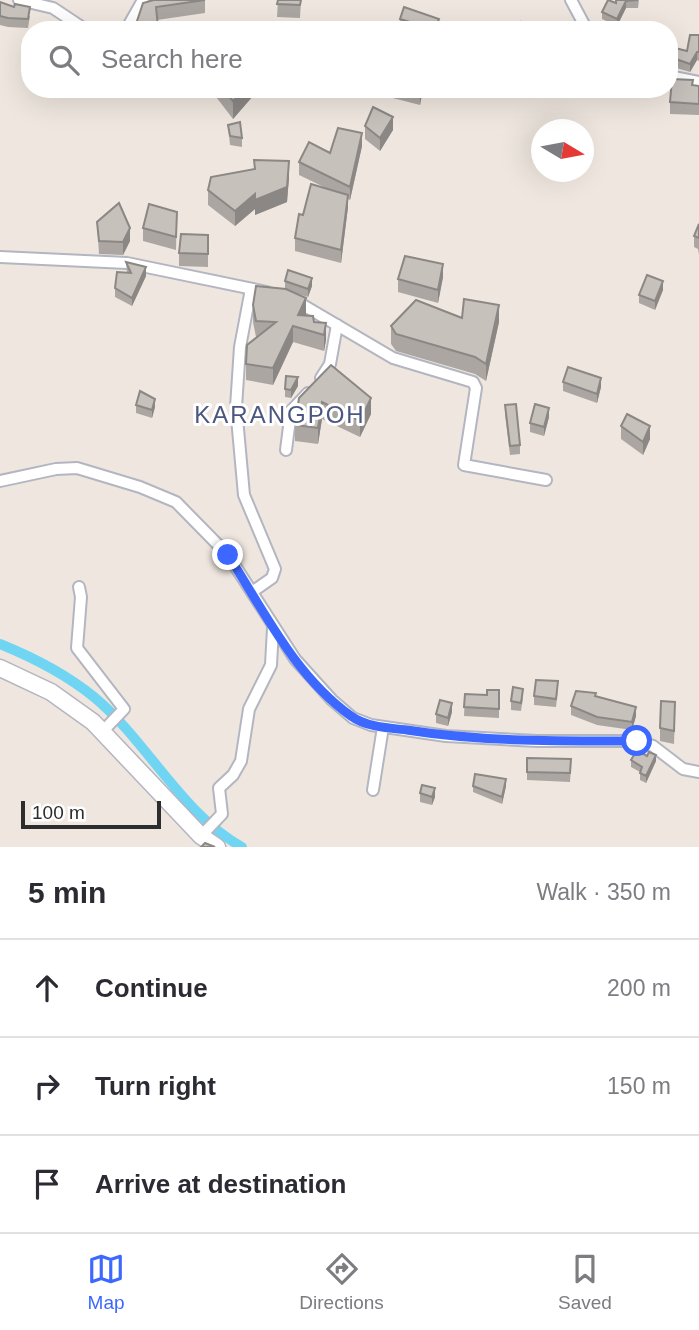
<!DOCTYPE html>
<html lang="en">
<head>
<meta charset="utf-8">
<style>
	:root { --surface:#fff; --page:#f7f7f7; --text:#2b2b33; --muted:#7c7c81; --line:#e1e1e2; --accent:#3c68ff }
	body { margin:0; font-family:Arial,sans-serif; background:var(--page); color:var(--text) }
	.compass { position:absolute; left:531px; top:119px; width:63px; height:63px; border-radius:50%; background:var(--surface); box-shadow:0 7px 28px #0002; rotate:100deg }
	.scale { position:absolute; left:21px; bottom:18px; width:140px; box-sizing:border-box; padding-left:7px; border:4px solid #2d2d2d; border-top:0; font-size:19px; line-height:24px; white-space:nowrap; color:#2d2d2d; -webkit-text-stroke:5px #fff; paint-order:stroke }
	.stop { position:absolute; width:21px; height:21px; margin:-16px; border:5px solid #3c68ff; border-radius:50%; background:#fff }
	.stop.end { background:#3c68ff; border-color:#fff; box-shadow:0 2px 7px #0008 }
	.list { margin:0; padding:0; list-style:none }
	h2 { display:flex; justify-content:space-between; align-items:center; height:91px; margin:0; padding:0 28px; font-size:30px }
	h2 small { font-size:23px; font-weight:400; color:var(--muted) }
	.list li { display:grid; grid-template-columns:46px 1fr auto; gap:21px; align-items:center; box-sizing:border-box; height:98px; padding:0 28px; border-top:2px solid var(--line) }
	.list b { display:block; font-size:26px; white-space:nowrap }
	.list em { font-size:23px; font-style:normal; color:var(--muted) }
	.icon { flex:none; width:38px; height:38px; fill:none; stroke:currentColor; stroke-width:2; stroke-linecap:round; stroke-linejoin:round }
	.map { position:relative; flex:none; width:699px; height:847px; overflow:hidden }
	.search { position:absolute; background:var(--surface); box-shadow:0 7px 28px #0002; left:21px; right:21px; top:21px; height:77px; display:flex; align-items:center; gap:18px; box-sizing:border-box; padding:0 24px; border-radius:28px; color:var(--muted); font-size:26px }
	.sheet { height:385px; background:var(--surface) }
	nav { display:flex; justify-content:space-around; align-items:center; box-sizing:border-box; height:98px; border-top:2px solid var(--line); background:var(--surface); font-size:19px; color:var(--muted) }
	nav a { display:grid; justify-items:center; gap:4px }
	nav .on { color:var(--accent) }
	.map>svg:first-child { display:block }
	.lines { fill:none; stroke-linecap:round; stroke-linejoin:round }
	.canal { stroke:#70d5f3; stroke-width:10 }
	.street-casing { stroke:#b3b6c1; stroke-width:14 }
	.secondary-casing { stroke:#b3b6c1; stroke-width:19 }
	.street { stroke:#fff; stroke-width:10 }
	.secondary { stroke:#fff; stroke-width:16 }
	.wall { fill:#aba6a2 }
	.shaded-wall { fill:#8b8784 }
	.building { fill:#c7c1bc; stroke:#8b8784; stroke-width:2 }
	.route { stroke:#3c68ff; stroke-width:9 }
	.labels { text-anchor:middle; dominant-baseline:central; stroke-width:6; stroke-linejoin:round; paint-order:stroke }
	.quarter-label { font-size:24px; letter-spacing:2px; fill:#4b5780; stroke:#fff }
</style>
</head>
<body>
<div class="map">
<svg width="699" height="847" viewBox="0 0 699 847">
	<rect width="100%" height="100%" fill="#efe7df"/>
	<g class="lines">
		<path class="canal" d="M0,644C32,657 67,675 94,697C147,741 181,813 242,847"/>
		<g class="street-casing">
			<g id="street">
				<polyline points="19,0 53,8 86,30"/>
				<polyline points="571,0 587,30"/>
				<polyline points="126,30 143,0"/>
				<polyline points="669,76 699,82"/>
				<polyline points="0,257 127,263 267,292"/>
				<polyline points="251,289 240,347 236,407 244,495 275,569 272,578 252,592"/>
				<polyline points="296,301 393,358 473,382 476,388 464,465 546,480"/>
				<polyline points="321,378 330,364 337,325"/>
				<polyline points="286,450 291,411 308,393"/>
				<polyline points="0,481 56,469 77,468 140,487 176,502 228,555 295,659 332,700 353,718 371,725 446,736 537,741 637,741 653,746 683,769 699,772"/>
				<polyline points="79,587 81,597 77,648 124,709 103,731"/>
				<polyline points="373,790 383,727"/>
				<polyline points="201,836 222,814 219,788 233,775 241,761 249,709 271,665 273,628"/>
			</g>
		</g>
		<g class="secondary-casing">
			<polyline id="secondary" points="0,668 51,692 93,722 201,836 217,847"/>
		</g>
		<use href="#street" class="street"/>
		<use href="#secondary" class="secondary"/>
	</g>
	<g class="wall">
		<polygon points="205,0 205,13 157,20 158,30 135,30 143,3"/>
		<polygon points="278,0 301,0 300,18 277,17"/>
		<polygon points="639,0 638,8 626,8 617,26 602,19 602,12 616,3"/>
		<polygon points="0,2 30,16 28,28 8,27 0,25"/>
		<polygon points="400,19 439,27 438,30 407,30 400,28"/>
		<polygon points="699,35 699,61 697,60 690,72 673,67 673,58 687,51"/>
		<polygon points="699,86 699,115 670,114 670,102"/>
		<polygon points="210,89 259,89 233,119"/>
		<polygon points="381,89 423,89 420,105 381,95"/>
		<polygon points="622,89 635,89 634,96 622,94"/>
		<polygon points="228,125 242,138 242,147 230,145"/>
		<polygon points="365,126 393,130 380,151 365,139"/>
		<polygon points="362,146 350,200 348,199 348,207 341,263 295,251 295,238 303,215 326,188 299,175 299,162"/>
		<polygon points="289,177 287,202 255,215 255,209 235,226 208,205 208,190"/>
		<polygon points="177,212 176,250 143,241 143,228"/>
		<polygon points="97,222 130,241 123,255 99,254"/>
		<polygon points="699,224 699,255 698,249 694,247 694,236"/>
		<polygon points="208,235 208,267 179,266 179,253"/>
		<polygon points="126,262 146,276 132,306 115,297 115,288 127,273"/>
		<polygon points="443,277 438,303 398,292 398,279"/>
		<polygon points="285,281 312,286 308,297 295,293 306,314 306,315 314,322 326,323 326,340 324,351 293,342 273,385 246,380 246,364 256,337 253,322 253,305 285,289"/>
		<polygon points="663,290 655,310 639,303 639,295"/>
		<polygon points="462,318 499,322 486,381 475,374 396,351 391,344 391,326"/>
		<polygon points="331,365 371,414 360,437 322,419 318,444 295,441 295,425"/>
		<polygon points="563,382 601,387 597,403 563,391"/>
		<polygon points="298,386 291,398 285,397 285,389"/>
		<polygon points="136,405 155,407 152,418 136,413"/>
		<polygon points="505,405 520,445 520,454 510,455 505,414"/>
		<polygon points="549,417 544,436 530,432 530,423"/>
		<polygon points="621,426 650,439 643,455 621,439"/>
		<polygon points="558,689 556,707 534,705 534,696"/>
		<polygon points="499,690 499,718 464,716 465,694 487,695"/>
		<polygon points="596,696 636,716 632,730 597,725 571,715 571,706"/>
		<polygon points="523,698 521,711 511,710 511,701"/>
		<polygon points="452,712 448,726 436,723 436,714"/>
		<polygon points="675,715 674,744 660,741 660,728"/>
		<polygon points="527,758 571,768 570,782 527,780"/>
		<polygon points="631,760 656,761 646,783 640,780 640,772 631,767"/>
		<polygon points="473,786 506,786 502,804 473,792"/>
		<polygon points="420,793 435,797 432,805 420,802"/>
	</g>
	<g class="shaded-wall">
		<polygon points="626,1 626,8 617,26 617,19"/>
		<polygon points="439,19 438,30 434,30"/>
		<polygon points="697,52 697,60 690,72 690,64"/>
		<polygon points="244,89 259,89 233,119 233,101"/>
		<polygon points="420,89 423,89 420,105"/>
		<polygon points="393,117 393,130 380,151 380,138"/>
		<polygon points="362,133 362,146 350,200 350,187"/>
		<polygon points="289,161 289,177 287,202 255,215 255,200"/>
		<polygon points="255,194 255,209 235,226 235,211"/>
		<polygon points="348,195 348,207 341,263 341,250"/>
		<polygon points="130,228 130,241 123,255 123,242"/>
		<polygon points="443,264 443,277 438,303 438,290"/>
		<polygon points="146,267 146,276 132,306 132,298"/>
		<polygon points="312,278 312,286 308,297 308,289"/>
		<polygon points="663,281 663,290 655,310 655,301"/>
		<polygon points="306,298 306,314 300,328 298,315"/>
		<polygon points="499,305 499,322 486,381 486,364"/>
		<polygon points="326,323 326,340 324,351 324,335"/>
		<polygon points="293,326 293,342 273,385 273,368"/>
		<polygon points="298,377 298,386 291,398 291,390"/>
		<polygon points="601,378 601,387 597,403 597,394"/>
		<polygon points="371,398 371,414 360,437 360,421"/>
		<polygon points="155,399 155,407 152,418 152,410"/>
		<polygon points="322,402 322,419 318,444 318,428"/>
		<polygon points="549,408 549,417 544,436 544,427"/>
		<polygon points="650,426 650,439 643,455 643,442"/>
		<polygon points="452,703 452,712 448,726 448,718"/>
		<polygon points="636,707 636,716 632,730 632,722"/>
		<polygon points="656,755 656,761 646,783 646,776"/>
		<polygon points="506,779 506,786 502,804 502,797"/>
		<polygon points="435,788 435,797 432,805 432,797"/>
	</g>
	<g class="building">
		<polygon points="154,0 205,0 156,7 158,27 135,27 143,3"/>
		<polygon points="278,0 301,0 300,5 277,4"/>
		<polygon points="608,0 616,3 616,0 638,0 626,1 617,19 602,12"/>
		<polygon points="0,2 14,7 15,4 30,7 28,19 8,18 0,16"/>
		<polygon points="404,7 439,19 434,30 417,30 420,25 400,19"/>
		<polygon points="521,22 532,30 516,30"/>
		<polygon points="265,24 271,30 258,30"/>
		<polygon points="690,35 699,35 699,52 697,52 690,64 673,58 675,48 687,51"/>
		<polygon points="672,79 693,80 692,85 699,86 699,104 670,102"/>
		<polygon points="223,89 244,89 233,101"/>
		<polygon points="408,89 420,89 420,92"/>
		<polygon points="373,107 393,117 380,138 365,126"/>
		<polygon points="240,122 242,138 230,136 228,125"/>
		<polygon points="338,128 362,133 350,187 299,162 309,142 330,153"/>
		<polygon points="254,160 289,161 287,187 255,200 255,194 235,211 208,190 211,177 255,169"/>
		<polygon points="311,184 348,195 341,250 295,238 299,214 303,215"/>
		<polygon points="119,203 130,228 123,242 99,241 97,222"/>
		<polygon points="149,204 177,212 176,237 143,228"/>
		<polygon points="699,224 699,238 694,236"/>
		<polygon points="181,234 208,235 208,254 179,253"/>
		<polygon points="405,256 443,264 438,290 398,279"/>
		<polygon points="126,262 146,267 132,298 115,288 117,272 131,273"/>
		<polygon points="288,270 312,278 308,289 285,281"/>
		<polygon points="647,275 663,281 655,301 639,295"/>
		<polygon points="256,286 286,289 306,298 298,315 313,316 314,322 326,323 324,335 293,326 273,368 246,364 247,345 276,322 256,321 253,305"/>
		<polygon points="464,299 499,305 486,364 475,357 396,334 391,326 416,300 462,318"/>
		<polygon points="331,365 371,398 360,421 322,402 318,428 295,425 299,398"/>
		<polygon points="568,367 601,378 597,394 563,382"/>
		<polygon points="286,376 298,377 291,390 285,389"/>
		<polygon points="140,391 155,399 152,410 136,405"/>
		<polygon points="516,404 520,445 510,446 505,405"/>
		<polygon points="535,404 549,408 544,427 530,423"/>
		<polygon points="627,414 650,426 643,442 621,426"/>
		<polygon points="536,680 558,681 556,699 534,696"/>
		<polygon points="513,687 523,689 521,703 511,701"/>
		<polygon points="487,690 499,690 499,709 464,707 465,694 487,695"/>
		<polygon points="576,691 596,693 595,696 636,707 632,722 597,717 571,706"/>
		<polygon points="440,700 452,703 448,718 436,714"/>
		<polygon points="661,701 675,702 674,731 660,728"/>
		<polygon points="637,750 647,756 649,752 656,755 646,776 640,773 642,767 631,760"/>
		<polygon points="527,758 571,759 570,773 527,772"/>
		<polygon points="475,774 506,779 502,797 473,786"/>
		<polygon points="422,785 435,788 432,797 420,793"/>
		<polygon points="205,843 215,847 201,847"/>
	</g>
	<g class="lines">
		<path class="route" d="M228,555C264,611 295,676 351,716C366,727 388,728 407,730C483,742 560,741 637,741"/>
	</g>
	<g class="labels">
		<g class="quarter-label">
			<text x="280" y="414">KARANGPOH</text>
		</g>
	</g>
</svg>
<svg class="compass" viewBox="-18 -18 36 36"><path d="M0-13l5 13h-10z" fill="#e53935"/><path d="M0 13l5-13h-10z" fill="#7c7c81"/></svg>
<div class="scale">100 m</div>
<div class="stop" style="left:637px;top:741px"></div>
<div class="stop end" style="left:228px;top:555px"></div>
<div class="search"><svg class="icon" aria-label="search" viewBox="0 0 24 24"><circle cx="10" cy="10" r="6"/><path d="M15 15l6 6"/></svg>Search here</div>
</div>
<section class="sheet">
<h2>5 min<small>Walk · 350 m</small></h2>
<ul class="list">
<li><svg class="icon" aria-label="ahead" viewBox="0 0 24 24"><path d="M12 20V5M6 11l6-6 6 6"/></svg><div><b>Continue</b></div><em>200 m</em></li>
<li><svg class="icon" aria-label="right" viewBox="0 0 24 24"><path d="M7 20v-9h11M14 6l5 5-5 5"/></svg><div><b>Turn right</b></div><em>150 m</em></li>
<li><svg class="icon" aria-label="arrive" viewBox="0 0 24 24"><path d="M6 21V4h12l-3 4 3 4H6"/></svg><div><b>Arrive at destination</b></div></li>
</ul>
</section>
<nav>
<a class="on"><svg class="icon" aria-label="map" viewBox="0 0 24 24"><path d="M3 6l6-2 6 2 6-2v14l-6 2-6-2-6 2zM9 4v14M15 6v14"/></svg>Map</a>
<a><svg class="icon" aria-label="directions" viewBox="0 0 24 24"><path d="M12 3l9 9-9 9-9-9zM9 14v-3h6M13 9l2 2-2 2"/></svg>Directions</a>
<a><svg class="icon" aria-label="saved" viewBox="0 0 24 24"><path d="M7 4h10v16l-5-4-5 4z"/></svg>Saved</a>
</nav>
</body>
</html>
